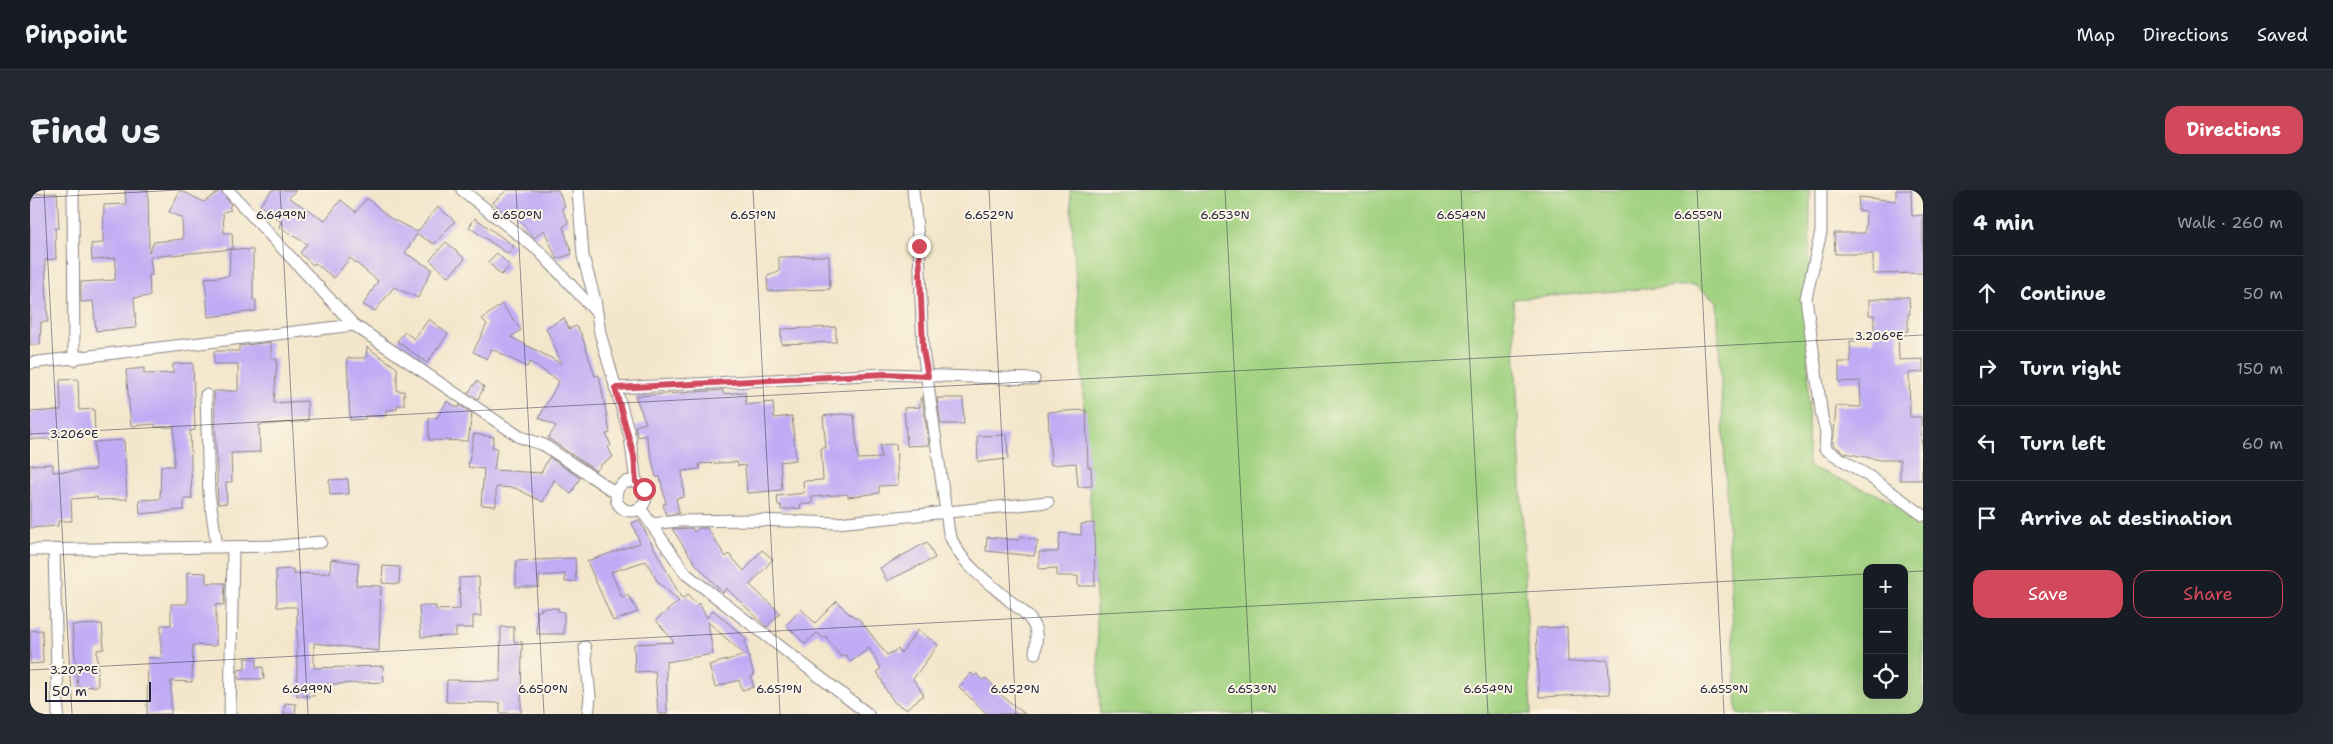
<!DOCTYPE html>
<html lang="en">
<head>
<meta charset="utf-8">
<style>
	:root { --surface:#171b24; --page:#242831; --text:#f1f3f6; --muted:#9ea1a6; --line:#363941; --accent:#d1495b }
	body { margin:0; font-family:"Shantell Sans",sans-serif; background:var(--page); color:var(--text) }
	.controls { position:absolute; right:15px; bottom:15px; display:grid; overflow:hidden; border-radius:10px; box-shadow:0 5px 20px #0002 }
	.controls button { width:45px; height:45px; display:grid; place-items:center; padding:0; border:0; border-bottom:1px solid var(--line); background:var(--surface); color:var(--text); font:25px sans-serif }
	.scale { position:absolute; left:15px; bottom:12px; width:106px; box-sizing:border-box; padding-left:5px; border:2px solid #22223b; border-top:0; font-size:14px; line-height:18px; white-space:nowrap; color:#22223b; -webkit-text-stroke:4px #fcf5e5; paint-order:stroke }
	.stop { position:absolute; width:15px; height:15px; margin:-11px; border:4px solid #d1495b; border-radius:50%; background:#fff }
	.stop.end { background:#d1495b; border-color:#fff; box-shadow:0 1px 5px #0008 }
	.list { margin:0; padding:0; list-style:none }
	h2 { display:flex; justify-content:space-between; align-items:center; height:65px; margin:0; padding:0 20px; font-size:21px }
	h2 small { font-size:16px; font-weight:400; color:var(--muted) }
	.list li { display:grid; grid-template-columns:32px 1fr auto; gap:15px; align-items:center; box-sizing:border-box; height:75px; padding:0 20px; border-top:1px solid var(--line) }
	.list b { display:block; font-size:19px; white-space:nowrap }
	.list em { font-size:16px; font-style:normal; color:var(--muted) }
	.actions { display:flex; gap:10px; padding:15px 20px }
	.actions a { flex:1; padding:11px 0; border:1px solid var(--accent); border-radius:15px; text-align:center; font-size:18px; color:var(--accent) }
	.actions .main { background:var(--accent); color:#fff }
	.icon { flex:none; width:28px; height:28px; fill:none; stroke:currentColor; stroke-width:2; stroke-linecap:round; stroke-linejoin:round }
	.map { position:relative; flex:none; width:1893px; height:524px; overflow:hidden; border-radius:15px }
	header { display:flex; align-items:center; gap:30px; box-sizing:border-box; height:70px; padding:0 25px; background:var(--surface); border-bottom:1px solid var(--line) }
	header strong { font-size:24px }
	nav { display:flex; gap:28px; margin-inline-start:auto; font-size:18px }
	.intro { display:flex; align-items:center; justify-content:space-between; box-sizing:border-box; height:120px; padding:0 30px }
	h1 { margin:0; font-size:35px }
	.button { padding:12px 22px; border-radius:15px; background:var(--accent); color:#fff; font-size:18px; font-weight:700 }
	main { display:flex; gap:30px; padding:0 30px }
	aside { flex:1; background:var(--surface); border-radius:15px; box-shadow:0 5px 20px #0002 }
	.map>svg:first-child { display:block }
	.green { fill:#a1d281; stroke:#627a5e; fill-rule:evenodd }
	.building { fill:#c0acf4 }
	.lines { fill:none; stroke-linecap:round; stroke-linejoin:round }
	.street-casing { stroke:#8a8483; stroke-width:13 }
	.street { stroke:#fff; stroke-width:11 }
	.route { stroke:#d1495b; stroke-width:6 }
	.ticks { fill:none; stroke:#22223b; stroke-width:1; stroke-opacity:0.45 }
	.ticks-label { font-size:12px; text-anchor:middle; fill:#22223b; stroke:#fcf5e5; stroke-width:4; stroke-linejoin:round; paint-order:stroke }
</style>
</head>
<body>
<header>
<strong>Pinpoint</strong>
<nav><a>Map</a><a>Directions</a><a>Saved</a></nav>
</header>
<div class="intro"><h1>Find us</h1><a class="button">Directions</a></div>
<main>
<div class="map">
<svg width="1893" height="524" viewBox="0 0 1893 524">
	<rect width="100%" height="100%" fill="#fcf5e5"/>
	<filter id="ink" filterUnits="userSpaceOnUse"><feTurbulence type="fractalNoise" baseFrequency=".02" numOctaves="2"/><feDisplacementMap in="SourceGraphic" scale="10" xChannelSelector="R" yChannelSelector="G"/><feConvolveMatrix kernelMatrix="1 2 1 2 8 2 1 2 1" color-interpolation-filters="sRGB"/></filter>
	<filter id="wash" filterUnits="userSpaceOnUse"><feTurbulence type="fractalNoise" baseFrequency=".0096" numOctaves="4" result="noise"/><feDisplacementMap in="SourceGraphic" scale="20" xChannelSelector="R" yChannelSelector="G"/><feGaussianBlur stdDeviation="1.12" result="paint"/><feColorMatrix in="noise" values="0 0 0 0 0 0 0 0 0 0 0 0 0 0 0 0 0 1.4 0 .05"/><feComposite in="paint" operator="in"/></filter>
	<g filter="url(#wash)">
		<rect width="100%" height="100%" fill="#f3e6cb"/>
		<path class="green" d="M1040,0H1780L1778,276L1854,307L1893,332V524H1707L1687,111L1664,95L1483,109L1501,524H1070L1065,388ZM1837,378H1874V505H1837Z"/>
		<g id="blocks">
			<g class="building">
				<polygon points="95,0 118,0 119,62 124,52 153,49 152,28 139,22 150,0 174,12 191,0 201,15 199,17 201,20 193,22 194,43 202,43 203,59 120,67 122,85 119,85 120,106 104,108 106,138 66,141 63,111 51,112 51,92 85,90 86,68 62,70 61,54 73,53 74,15 96,14"/>
				<polygon points="242,0 266,0 259,8 295,30 311,10 326,22 337,8 360,28 387,42 408,17 425,31 404,54 387,44 375,63 402,79 388,108 364,97 345,121 333,115 348,91 320,68 304,88 285,73 283,75 270,63 277,54 249,37 251,32 230,15"/>
				<polygon points="477,0 528,0 535,16 532,18 539,33 533,37 542,64 527,69 514,40 504,48 482,20 476,25 463,12"/>
				<polygon points="1866,0 1881,0 1882,26 1893,25 1893,83 1843,84 1843,64 1805,64 1804,43 1835,43 1836,21 1828,20 1829,7 1866,11"/>
				<polygon points="27,3 29,38 25,38 26,69 15,70 18,132 11,132 10,155 0,155 0,4"/>
				<polygon points="445,28 484,56 478,64 439,37"/>
				<polygon points="416,52 435,69 418,87 400,70"/>
				<polygon points="200,59 223,60 223,110 226,110 226,121 178,127 175,88 199,86"/>
				<polygon points="467,63 480,76 471,85 458,72"/>
				<polygon points="799,66 800,99 738,101 737,86 749,82 749,67"/>
				<polygon points="1868,107 1879,107 1880,124 1878,124 1878,141 1868,141 1869,170 1893,169 1893,182 1879,183 1880,227 1891,227 1892,290 1870,290 1870,270 1851,270 1815,263 1803,255 1806,216 1831,217 1830,191 1809,192 1809,172 1821,172 1820,151 1844,151 1844,125 1839,125 1839,110"/>
				<polygon points="472,114 491,140 481,147 532,174 516,138 534,128 539,139 546,136 551,143 565,186 569,185 580,243 576,244 581,255 578,257 583,267 572,274 566,281 518,248 526,236 509,228 529,191 500,172 497,177 462,159 457,169 443,162 457,134 452,129"/>
				<polygon points="399,129 418,144 397,173 367,151 375,142 384,149"/>
				<polygon points="806,137 806,152 751,154 751,139"/>
				<polygon points="241,152 241,168 247,169 244,213 277,211 278,231 229,235 230,262 201,263 202,292 196,292 197,313 188,314 184,201 208,201 208,174 184,174 184,161 209,161 209,156"/>
				<polygon points="337,157 367,178 367,201 374,201 374,215 367,215 367,219 356,220 356,226 335,226 335,229 320,230 317,168 336,168"/>
				<polygon points="163,173 165,240 160,241 162,309 154,309 154,320 110,324 109,310 130,309 131,276 144,276 144,237 125,237 125,234 101,236 96,180 114,178 114,184 143,183 143,174"/>
				<polygon points="48,189 49,220 64,219 65,243 24,244 24,249 0,249 0,222 31,220 30,190"/>
				<polygon points="447,191 454,197 448,209 438,203"/>
				<polygon points="693,200 693,204 715,202 716,215 743,212 744,228 762,226 766,270 750,272 752,300 717,303 715,275 708,276 707,272 669,274 670,279 652,281 654,307 646,308 649,323 636,325 633,314 636,314 630,287 626,287 616,245 608,247 605,236 616,233 605,206"/>
				<polygon points="890,208 892,208 899,255 877,256 874,218 890,217"/>
				<polygon points="907,208 933,208 934,234 911,234"/>
				<polygon points="417,211 428,218 430,215 442,224 438,251 399,250 399,228 407,228"/>
				<polygon points="1056,220 1058,277 1061,277 1062,296 1048,297 1046,273 1021,275 1018,222"/>
				<polygon points="812,224 824,225 828,269 851,268 850,255 866,254 868,295 849,296 849,303 818,307 818,304 782,307 782,314 770,314 771,318 751,320 751,315 748,315 747,306 774,303 773,291 793,290 791,258 796,258 793,226"/>
				<polygon points="444,244 464,247 462,257 467,258 464,280 511,283 519,267 550,288 541,304 524,290 513,312 485,298 466,297 466,316 451,315 454,279 438,277"/>
				<polygon points="977,245 978,269 948,272 947,246"/>
				<polygon points="94,250 97,309 67,310 67,307 41,309 42,331 28,331 28,336 0,338 0,275 23,274 23,282 65,280 64,252"/>
				<polygon points="318,289 319,304 300,305 299,290"/>
				<polygon points="609,330 652,409 657,405 667,415 669,413 677,428 683,420 717,449 715,452 724,486 721,487 724,497 712,500 709,490 685,497 679,475 715,465 678,432 683,464 636,472 637,524 628,524 625,481 605,482 604,454 644,452 626,430 649,411 627,391 616,371 581,382 592,408 598,405 608,422 583,431 557,371 610,353 602,333"/>
				<polygon points="1064,333 1065,396 1048,396 1048,386 1027,386 1027,378 1009,379 1009,362 1028,362 1030,343 1051,345 1051,334"/>
				<polygon points="662,338 664,342 669,338 677,338 696,367 699,364 714,381 732,360 743,369 720,395 750,423 737,437 696,398 693,403 665,373 642,339"/>
				<polygon points="990,346 1008,351 1004,366 956,361 957,347 989,350"/>
				<polygon points="897,352 905,368 857,391 850,378"/>
				<polygon points="545,368 546,391 535,392 535,384 509,386 509,397 486,397 486,371"/>
				<polygon points="301,369 329,373 326,395 351,396 349,461 284,453 284,478 353,476 354,492 284,495 284,506 267,506 267,417 247,417 246,380 263,379 263,384 300,383"/>
				<polygon points="353,376 370,377 369,394 352,393"/>
				<polygon points="157,382 176,383 176,393 195,393 194,415 186,414 186,456 163,455 162,492 141,491 141,524 117,524 118,468 131,468 131,435 141,435 141,414 157,414"/>
				<polygon points="449,387 451,426 443,426 443,438 426,438 426,446 391,447 389,416 406,416 406,420 430,419 429,388"/>
				<polygon points="807,411 818,423 830,430 857,465 868,459 871,463 888,440 908,455 883,489 894,505 876,519 865,513 857,502 847,481 851,479 839,458 821,472 816,465 811,467 795,446 793,448 787,443 775,454 756,435 771,419 785,433"/>
				<polygon points="511,418 528,418 528,421 534,422 534,444 507,444 507,421 511,421"/>
				<polygon points="72,434 74,459 67,460 68,496 48,497 42,435"/>
				<polygon points="471,437 484,437 484,452 492,452 491,523 470,523 470,513 416,512 417,490 470,491"/>
				<polygon points="1537,437 1538,472 1578,470 1580,504 1509,507 1506,438"/>
				<polygon points="12,440 13,473 0,474 0,441"/>
				<polygon points="215,468 227,469 226,478 233,477 234,489 208,489 208,480 215,479"/>
				<polygon points="941,483 944,486 947,484 952,490 956,488 964,496 962,498 995,524 957,524 929,497"/>
				<polygon points="255,513 266,514 265,524 254,524"/>
			</g>
		</g>
	</g>
	<g filter="url(#ink)">
		<use href="#blocks" fill-opacity="0" stroke="#8a8483" stroke-width="1"/>
		<g class="lines">
			<g class="street-casing">
				<g id="street">
					<polyline points="43,0 44,170"/>
					<polyline points="198,0 324,135 490,247 514,255 586,303"/>
					<polyline points="432,0 509,61 567,123"/>
					<polyline points="548,0 553,66 565,110 570,143 600,247 606,292"/>
					<path d="M883,0L889,56L893,160L919,343C930,374 956,390 980,411C988,417 1000,426 1004,436C1008,444 1006,454 1005,463"/>
					<polyline points="1791,0 1791,42 1776,108 1792,227 1796,242 1795,259 1840,287 1893,325"/>
					<polyline points="0,173 324,135"/>
					<polyline points="585,198 855,184 1004,189"/>
					<polyline points="176,205 179,303 187,357"/>
					<circle cx="601" cy="306" r="15"/>
					<polyline points="610,318 656,384 838,524"/>
					<polyline points="621,334 648,331 724,330 807,333 1018,312"/>
					<polyline points="24,359 28,524"/>
					<polyline points="0,360 249,356 291,352"/>
					<polyline points="555,457 560,507 558,524"/>
					<polyline points="200,524 203,357"/>
				</g>
			</g>
			<use href="#street" class="street"/>
		</g>
	</g>
	<g class="lines" filter="url(#ink)">
		<polyline class="route" points="614,299 606,292 604,266 585,198 855,184 898,186 893,160 889,56"/>
	</g>
	<path class="ticks" d="M14,0L42,524M250,0L278,524M486,0L514,524M723,0L750,524M959,0L986,524M1195,0L1222,524M1431,0L1458,524M1667,0L1694,524M0,8L149,0M0,244L1893,145M1874,382L1893,381M0,480L1837,384"/>
	<g class="ticks-label">
		<text x="251" y="29">6.649°N</text>
		<text x="487" y="29">6.650°N</text>
		<text x="723" y="29">6.651°N</text>
		<text x="959" y="29">6.652°N</text>
		<text x="1195" y="29">6.653°N</text>
		<text x="1431" y="29">6.654°N</text>
		<text x="1668" y="29">6.655°N</text>
		<text x="1849" y="150">3.206°E</text>
		<text x="44" y="248">3.206°E</text>
		<text x="44" y="484">3.207°E</text>
		<text x="277" y="503">6.649°N</text>
		<text x="513" y="503">6.650°N</text>
		<text x="749" y="503">6.651°N</text>
		<text x="985" y="503">6.652°N</text>
		<text x="1222" y="503">6.653°N</text>
		<text x="1458" y="503">6.654°N</text>
		<text x="1694" y="503">6.655°N</text>
	</g>
</svg>
<div class="controls">
<button>+</button>
<button>−</button>
<button><svg class="icon" aria-label="locate" viewBox="0 0 24 24"><circle cx="12" cy="12" r="6"/><path d="M12 2v4M12 18v4M2 12h4M18 12h4"/></svg></button>
</div>
<div class="scale">50 m</div>
<div class="stop" style="left:614px;top:299px"></div>
<div class="stop end" style="left:889px;top:56px"></div>
</div>
<aside>
<h2>4 min<small>Walk · 260 m</small></h2>
<ul class="list">
<li><svg class="icon" aria-label="ahead" viewBox="0 0 24 24"><path d="M12 20V5M6 11l6-6 6 6"/></svg><div><b>Continue</b></div><em>50 m</em></li>
<li><svg class="icon" aria-label="right" viewBox="0 0 24 24"><path d="M7 20v-9h11M14 6l5 5-5 5"/></svg><div><b>Turn right</b></div><em>150 m</em></li>
<li><svg class="icon" aria-label="left" viewBox="0 0 24 24"><path d="M17 20v-9H6M10 6l-5 5 5 5"/></svg><div><b>Turn left</b></div><em>60 m</em></li>
<li><svg class="icon" aria-label="arrive" viewBox="0 0 24 24"><path d="M6 21V4h12l-3 4 3 4H6"/></svg><div><b>Arrive at destination</b></div></li>
</ul>
<div class="actions"><a class="main">Save</a><a>Share</a></div>
</aside>
</main>
</body>
</html>
